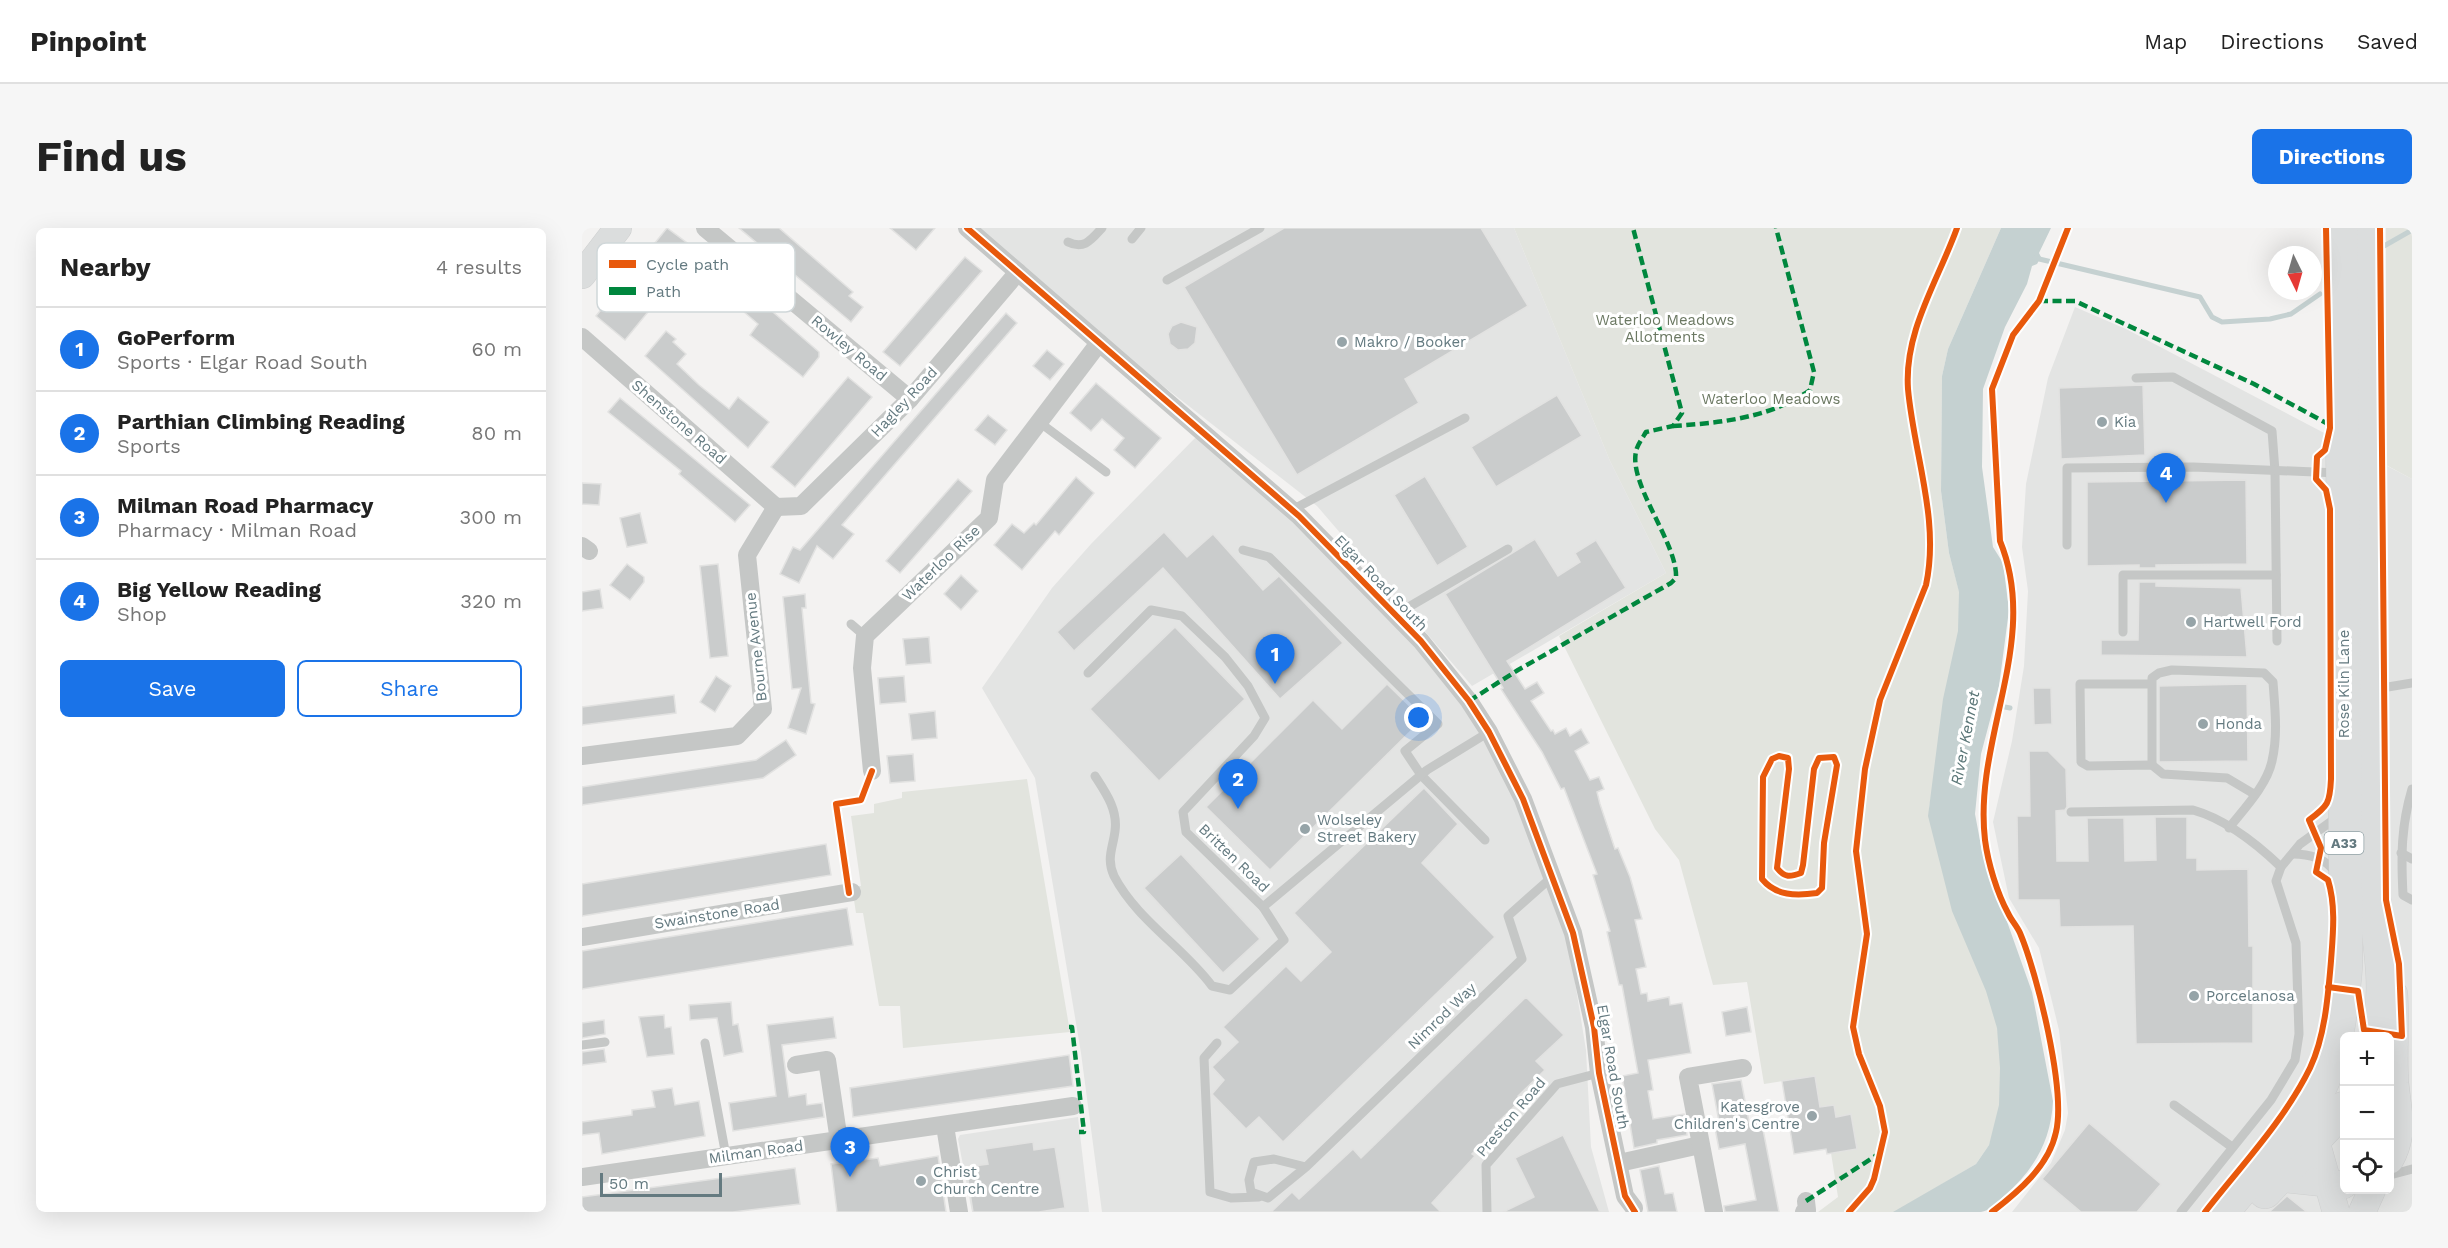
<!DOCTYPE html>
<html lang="en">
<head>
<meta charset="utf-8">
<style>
	:root { --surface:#fff; --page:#f6f6f6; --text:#222; --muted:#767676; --line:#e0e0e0; --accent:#1a73e8 }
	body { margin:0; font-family:"Work Sans",sans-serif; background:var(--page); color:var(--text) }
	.controls { position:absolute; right:18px; bottom:18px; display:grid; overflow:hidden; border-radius:9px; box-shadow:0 6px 24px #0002 }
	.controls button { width:54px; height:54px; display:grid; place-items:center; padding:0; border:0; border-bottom:2px solid var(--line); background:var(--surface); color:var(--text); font:30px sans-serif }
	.compass { position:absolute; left:1686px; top:18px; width:54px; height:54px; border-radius:50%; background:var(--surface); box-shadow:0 6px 24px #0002; rotate:175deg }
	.scale { position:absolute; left:18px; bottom:15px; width:122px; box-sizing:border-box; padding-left:6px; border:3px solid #647a80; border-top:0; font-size:16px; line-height:21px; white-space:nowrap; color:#647a80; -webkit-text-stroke:4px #fff; paint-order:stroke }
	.you { position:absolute; left:837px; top:490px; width:21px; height:21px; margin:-15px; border:4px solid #fff; border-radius:50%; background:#1a73e8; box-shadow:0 0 0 9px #1a73e833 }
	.badge { display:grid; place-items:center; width:39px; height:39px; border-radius:50%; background:var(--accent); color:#fff; font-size:20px; font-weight:700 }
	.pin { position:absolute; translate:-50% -50px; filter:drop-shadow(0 2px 3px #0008) }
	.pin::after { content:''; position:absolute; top:32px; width:21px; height:18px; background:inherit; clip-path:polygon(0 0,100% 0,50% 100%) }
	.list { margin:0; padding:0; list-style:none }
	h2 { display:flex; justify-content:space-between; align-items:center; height:78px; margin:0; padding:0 24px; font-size:26px }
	h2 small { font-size:20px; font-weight:400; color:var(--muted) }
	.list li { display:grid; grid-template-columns:39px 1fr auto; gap:18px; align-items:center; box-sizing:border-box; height:84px; padding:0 24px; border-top:2px solid var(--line) }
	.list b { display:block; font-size:22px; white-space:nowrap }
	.list p { margin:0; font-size:20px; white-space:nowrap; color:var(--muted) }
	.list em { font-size:20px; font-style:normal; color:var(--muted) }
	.actions { display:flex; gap:12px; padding:18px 24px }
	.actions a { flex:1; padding:14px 0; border:2px solid var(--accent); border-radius:9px; text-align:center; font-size:21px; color:var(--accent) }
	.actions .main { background:var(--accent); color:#fff }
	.icon { flex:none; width:33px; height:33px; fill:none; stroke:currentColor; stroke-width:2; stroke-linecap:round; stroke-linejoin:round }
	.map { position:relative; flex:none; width:1830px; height:984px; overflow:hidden; border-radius:9px }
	header { display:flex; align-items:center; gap:36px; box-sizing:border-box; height:84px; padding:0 30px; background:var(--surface); border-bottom:2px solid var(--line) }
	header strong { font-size:28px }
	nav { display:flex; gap:33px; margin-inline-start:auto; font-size:21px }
	.intro { display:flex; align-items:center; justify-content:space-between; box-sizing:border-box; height:144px; padding:0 36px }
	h1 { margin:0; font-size:42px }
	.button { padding:15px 27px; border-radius:9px; background:var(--accent); color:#fff; font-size:21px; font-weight:700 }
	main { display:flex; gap:36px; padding:0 36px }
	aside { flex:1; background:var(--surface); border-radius:9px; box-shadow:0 6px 24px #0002 }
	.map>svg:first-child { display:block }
	.built { fill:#e3e4e3; fill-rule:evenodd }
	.green { fill:#e2e4de }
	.water { fill:#c5d1d1 }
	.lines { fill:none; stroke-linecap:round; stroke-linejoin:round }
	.stream { stroke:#c5d1d1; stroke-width:5 }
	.building { fill:#cacccc; stroke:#e2e2e1; stroke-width:1.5 }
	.secondary-casing { stroke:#cecfcf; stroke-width:28 }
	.highway-casing { stroke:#cfd0d0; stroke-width:34 }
	.lane { stroke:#c5c7c6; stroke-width:9 }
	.street { stroke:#c5c7c6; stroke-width:18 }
	.secondary { stroke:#dbdddd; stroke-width:27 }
	.highway { stroke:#dbdddd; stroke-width:33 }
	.quiet { stroke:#00873e; stroke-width:4.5; stroke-dasharray:9 4.5; stroke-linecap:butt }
	.cycleway-casing { stroke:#fff; stroke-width:10 }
	.cycleway { stroke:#e8590c; stroke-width:6 }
	.poi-dot { fill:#96a4a8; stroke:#fff; stroke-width:2 }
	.labels { text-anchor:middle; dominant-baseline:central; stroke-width:6; stroke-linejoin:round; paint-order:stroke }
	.shield { fill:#fff; stroke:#92a2a6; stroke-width:1.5 }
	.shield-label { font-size:14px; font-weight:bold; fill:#647a80 }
	.park-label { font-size:15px; fill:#6b7862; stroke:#fff }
	.poi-label { font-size:15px; fill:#647a80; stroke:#fff; text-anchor:start }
	.street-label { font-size:15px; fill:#647a80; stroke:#fff }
	.water-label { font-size:16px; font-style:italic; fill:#5a7677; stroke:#fff }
	.key { fill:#fff; stroke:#d0d7d9; stroke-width:1.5 }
	.key-label { font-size:16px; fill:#647a80 }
</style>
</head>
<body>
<header>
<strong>Pinpoint</strong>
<nav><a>Map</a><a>Directions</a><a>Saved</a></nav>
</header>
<div class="intro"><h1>Find us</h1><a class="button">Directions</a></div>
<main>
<aside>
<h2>Nearby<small>4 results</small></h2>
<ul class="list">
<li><span class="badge">1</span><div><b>GoPerform</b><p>Sports · Elgar Road South</p></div><em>60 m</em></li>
<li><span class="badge">2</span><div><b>Parthian Climbing Reading</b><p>Sports</p></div><em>80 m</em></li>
<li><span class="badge">3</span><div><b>Milman Road Pharmacy</b><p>Pharmacy · Milman Road</p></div><em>300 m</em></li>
<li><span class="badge">4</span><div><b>Big Yellow Reading</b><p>Shop</p></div><em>320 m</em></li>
</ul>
<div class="actions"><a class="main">Save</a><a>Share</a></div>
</aside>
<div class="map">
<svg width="1830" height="984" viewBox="0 0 1830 984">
	<rect width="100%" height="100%" fill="#f3f2f1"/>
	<g class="built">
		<polygon points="395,0 932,0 1028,233 1084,345 890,458 735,278 521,111"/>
		<path d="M1493,79L1544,101L1830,251V984H1430L1469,935L1483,902L1486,885L1477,802L1457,720L1427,670L1411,594L1430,513L1442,438L1446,363L1440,319L1444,256L1466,150ZM1762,808H1808V962H1762Z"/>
		<polygon points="614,209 724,295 842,418 899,498 975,643 1004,822 1009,919 1027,984 520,984 499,825 453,550 400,460 470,360 509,316"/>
		<polygon points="496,889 507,984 390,984 376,911 378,907"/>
	</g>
	<g class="green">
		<polygon points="932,0 1419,0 1366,121 1360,148 1359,263 1367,325 1377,363 1387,363 1347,580 1409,763 1420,829 1420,892 1416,891 1407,917 1394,936 1313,984 1236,984 1256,969 1249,925 1275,921 1269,887 1254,889 1238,879 1233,848 1182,856 1165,754 1131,757 1097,632 1073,601 977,408 1084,345 1028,233"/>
		<polygon points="1804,0 1830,0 1830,251 1804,237"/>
		<polygon points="445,551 488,804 321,820 318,778 297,778 281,685 274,685 270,659 279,658 269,588 292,585 292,576 320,570 320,564"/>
	</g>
	<path class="water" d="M1419,0H1469L1457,25L1459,29L1455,36L1450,38L1445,56L1423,99L1401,161L1400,239L1411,319L1421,335L1427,382L1417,458L1399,526L1393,586L1400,623L1450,764L1471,873C1469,913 1452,942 1422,968C1416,974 1407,983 1399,984C1371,984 1339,984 1311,984L1394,936L1407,917L1417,877L1418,840L1415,800L1404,763L1370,683L1346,588L1361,471L1376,403L1377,364L1367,325L1359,263L1360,148L1366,121Z"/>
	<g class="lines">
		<g class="stream">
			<polyline points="1802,18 1830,2"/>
			<polyline points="1453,30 1618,69 1630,89 1640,94 1688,91 1709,86 1738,66"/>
			<polyline points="1423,479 1428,480"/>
		</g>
	</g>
	<g class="building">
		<polygon points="85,0 116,23 43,112 14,88"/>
		<polygon points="157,0 197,0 271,64 267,68 281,79 269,94"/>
		<polygon points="308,0 353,0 334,22"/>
		<polygon points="702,0 899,0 946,78 823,151 837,175 715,247 602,59"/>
		<polygon points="383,29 400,43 318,138 301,124"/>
		<polygon points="145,44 237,124 237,129 221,149 168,107 176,96 132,58"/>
		<polygon points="424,85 435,95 260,297 272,306 251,331 235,318 217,355 198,346 211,319 218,322"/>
		<polygon points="599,94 615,99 613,115 606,121 596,122 588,116 586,106 590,98"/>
		<polygon points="84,103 94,111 91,114 104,126 95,136 117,157 147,181 156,169 187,194 166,220 63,128"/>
		<polygon points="465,122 482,136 468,152 451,138"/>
		<polygon points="266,149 290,169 213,259 189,239"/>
		<polygon points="514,155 579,210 553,240 532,222 542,210 520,191 509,203 488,185"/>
		<polygon points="1561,157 1563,227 1479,231 1477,160"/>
		<polygon points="975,167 1000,208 914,259 889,219"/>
		<polygon points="38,170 168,277 153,294 97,246 99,243 26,184"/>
		<polygon points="406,187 425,202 413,217 393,202"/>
		<polygon points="843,248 886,319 855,338 812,267"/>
		<polygon points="494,249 512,265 477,307 473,303 440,342 412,317 430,296 442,305 452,295 454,297"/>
		<polygon points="376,251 390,263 318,345 304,333"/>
		<polygon points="1664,252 1665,336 1574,337 1574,340 1557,340 1557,337 1505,338 1505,254"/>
		<polygon points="0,255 19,256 17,277 0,276"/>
		<polygon points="58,285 65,315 45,319 38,290"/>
		<polygon points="582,304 605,329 631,306 681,362 697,348 761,415 698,471 581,340 492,423 475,404"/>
		<polygon points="953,311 976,348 998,334 993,325 1014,312 1044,360 925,433 943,461 955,454 962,465 949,473 969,503 971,502 973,506 984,500 988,508 999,501 1007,515 993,523 1008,552 1017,549 1022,561 1015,564 1018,576 1033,621 1036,620 1048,649 1060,691 1053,692 1064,739 1054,741 1059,766 1065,765 1066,773 1087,769 1088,777 1100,775 1109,825 1066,832 1071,862 1066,863 1071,891 1102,886 1105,907 1075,912 1075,915 1052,920 1040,848 1056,845 1040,757 1037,757 1025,704 1028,703 1011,647 1015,646 982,560 979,561 960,524 919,461 921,460 863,366"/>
		<polygon points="45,336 62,349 62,354 48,372 28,357"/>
		<polygon points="136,336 146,428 128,430 118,338"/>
		<polygon points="379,347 396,363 379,382 362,366"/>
		<polygon points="1557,354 1574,354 1574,358 1659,360 1665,429 1519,427 1519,412 1556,412"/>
		<polygon points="18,361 21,380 0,383 0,364"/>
		<polygon points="223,366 224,380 220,380 229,475 233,476 224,506 206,500 219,460 210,461 201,369"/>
		<polygon points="593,399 663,471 577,553 508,481"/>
		<polygon points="347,409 349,435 324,437 321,411"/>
		<polygon points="134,448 149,458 133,484 118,474"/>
		<polygon points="322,448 324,474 298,476 296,450"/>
		<polygon points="805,456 841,491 688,642 624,579 731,472 760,501"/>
		<polygon points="1665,456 1666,533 1577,534 1577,458"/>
		<polygon points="1451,460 1469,460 1470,496 1452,497"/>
		<polygon points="92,467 94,485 0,497 0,479"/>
		<polygon points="353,483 355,510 330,512 327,486"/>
		<polygon points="204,512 214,527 181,550 0,577 0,559 174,532"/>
		<polygon points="1447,523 1466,523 1484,541 1485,579 1483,582 1474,583 1475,633 1506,633 1505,590 1542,590 1543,633 1574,632 1573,589 1605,589 1605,630 1615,630 1615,642 1666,641 1667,718 1671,718 1671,815 1554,816 1551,698 1478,699 1477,672 1436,672 1435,588 1448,588"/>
		<polygon points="331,526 333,553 308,555 305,528"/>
		<polygon points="842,560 876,596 840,635 913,709 701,914 677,889 664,901 630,866 642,852 630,839 656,814 641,799 704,738 719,753 749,724 712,685"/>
		<polygon points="244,616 249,647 0,688 0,656"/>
		<polygon points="599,626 678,711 641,745 562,660"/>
		<polygon points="265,680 271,717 0,761 0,723"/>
		<polygon points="944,769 982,807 954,833 963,842 936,868 939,872 913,897 916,900 890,926 893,928 850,975 859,984 689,984 710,964 717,971 771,921 779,930"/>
		<polygon points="149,774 151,797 156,796 161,824 142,828 135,790 108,792 107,777"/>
		<polygon points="1165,779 1169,804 1144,808 1140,784"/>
		<polygon points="82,787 83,800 89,799 92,826 65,829 57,789"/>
		<polygon points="251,789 254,810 200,817 207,869 224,866 225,877 240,875 242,889 151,903 147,875 194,868 185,797"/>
		<polygon points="22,792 23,806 0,810 0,795"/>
		<polygon points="22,821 24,834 0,837 0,824"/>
		<polygon points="487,827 491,858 271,889 268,860"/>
		<polygon points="1233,848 1238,879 1252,877 1254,889 1269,886 1275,921 1245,926 1244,921 1212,926 1200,853"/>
		<polygon points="1159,852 1167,894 1179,891 1197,984 1143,984 1142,978 1174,972 1163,916 1137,921 1133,900 1138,899 1130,856"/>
		<polygon points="90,860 93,877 117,873 123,908 20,926 17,905 0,907 0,894 50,887 50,882 73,879 70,863"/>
		<polygon points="1507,895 1579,956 1555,984 1499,984 1460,951"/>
		<polygon points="981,907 1018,984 921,984 952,969 933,930"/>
		<polygon points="451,914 452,922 473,919 483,980 457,984 391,984 384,939 406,936 403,921"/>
		<polygon points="356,928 364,984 255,984 249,936 296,930 298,938"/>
		<polygon points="1077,938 1083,966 1091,965 1095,984 1066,984 1058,942"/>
		<polygon points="213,940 218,976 151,984 0,984 0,969"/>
		<polygon points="1705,968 1725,984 1687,984"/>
	</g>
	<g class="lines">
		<g class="secondary-casing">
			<g id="secondary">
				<polyline points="0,47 36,0"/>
				<polyline points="1728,892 1754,984"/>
				<path d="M1808,932C1823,905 1816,885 1813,855C1811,826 1814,796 1812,766"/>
				<polyline points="1695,950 1762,957"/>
				<polyline points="1780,984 1790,962"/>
			</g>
		</g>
		<g class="highway-casing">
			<g id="highway">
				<path d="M1785,0L1789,639C1792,694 1810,755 1795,808"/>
				<polyline points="1683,964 1762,880"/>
				<path d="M1641,984C1670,946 1710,911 1733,869C1754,834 1761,776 1764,736L1759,0"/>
			</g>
		</g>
		<g class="lane">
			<polyline points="550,11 559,0"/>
			<path d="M486,14C502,22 509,12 520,0"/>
			<polyline points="585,52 678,0"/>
			<polyline points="1554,150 1591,149 1690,203 1693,243 1695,413"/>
			<polyline points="457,194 524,244"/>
			<polyline points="710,282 883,190"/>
			<polyline points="1485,317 1485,240 1611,239 1756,245"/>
			<polyline points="661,322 687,329 856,496 823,523 839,547 903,612"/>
			<polyline points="813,387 926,321"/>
			<polyline points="269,396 283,408"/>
			<polyline points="1541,404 1541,347 1694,347"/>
			<path d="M506,445L569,382L600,388L643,429L666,458L683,490L672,508L601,584L604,604L681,679L702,712L648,762L630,758C601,719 555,692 532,648C524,630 531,620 533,603C536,582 524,565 513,548"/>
			<polyline points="1568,456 1498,456 1499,534 1506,538 1570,537 1581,546 1645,550 1672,566"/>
			<polyline points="1794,461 1830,455"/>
			<path d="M1570,537V450L1577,445L1590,442L1682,445L1691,454C1693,481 1696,507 1690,533C1685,557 1662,581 1647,600"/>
			<path d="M1830,561C1819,598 1819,628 1821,667L1830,672"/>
			<path d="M1489,584L1611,582C1643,591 1675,616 1699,639"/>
			<polyline points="1819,625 1830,631"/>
			<path d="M1711,626C1726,626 1745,630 1753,645"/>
			<polyline points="681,679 845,542 907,504"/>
			<polyline points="123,815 144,928"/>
			<polyline points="635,815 622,830 628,964 649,970 677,969"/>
			<polyline points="0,817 23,814"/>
			<polyline points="1592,877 1650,919"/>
			<polyline points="724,939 692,931 672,934 667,952 669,964 686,970 724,939 940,731 926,688 970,649"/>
			<polyline points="1808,947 1830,941"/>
			<polyline points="905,984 904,937 975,856 1017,845"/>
			<polyline points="1599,984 1689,872 1713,832 1717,806 1714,715 1694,653 1699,639 1718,616 1754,590"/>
		</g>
		<g class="street">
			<polyline points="123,0 328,171"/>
			<polyline points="385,0 717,288 839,413 887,473 907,504 941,571 991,705 1012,799 1017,845 1043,968 1052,980"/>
			<polyline points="0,109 194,279"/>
			<polyline points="194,279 219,278 328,171 436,44"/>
			<polyline points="0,318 7,323"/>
			<polyline points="0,528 155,508 181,481 165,327 194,279"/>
			<polyline points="290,543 280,440 283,408 407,290 413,252 517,115"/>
			<polyline points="0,709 270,664"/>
			<polyline points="214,837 245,832 257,913"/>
			<polyline points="363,898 377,984"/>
			<polyline points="1037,935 1118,917"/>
			<polyline points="0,949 491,878"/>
			<polyline points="1132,984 1106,849 1161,840"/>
			<polyline points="1222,984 1225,982 1224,973"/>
		</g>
		<use href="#secondary" class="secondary"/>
		<use href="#highway" class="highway"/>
		<g class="quiet">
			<polyline points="1457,73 1493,73 1672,156 1748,197"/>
			<path d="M1091,198C1137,195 1189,190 1228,162L1232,144L1194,0"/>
			<path d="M887,473L936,442L1089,355L1094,350C1096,314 1043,253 1055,220C1057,215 1061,209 1064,204L1091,198L1100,185L1051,0"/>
			<polyline points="487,799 490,799 502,904 497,904"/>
			<polyline points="1224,973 1298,925"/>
		</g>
		<g class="cycleway-casing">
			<g id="cycleway">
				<polyline points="385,0 717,288 839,413 887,473 907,504 941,571 991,705 1012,799 1017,845 1043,968 1053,984"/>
				<path d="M1197,528L1206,530L1207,541L1195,640C1203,650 1208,649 1219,645L1221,637L1232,541L1237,530L1252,529L1255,537L1242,615L1240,660L1235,665C1214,668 1194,668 1180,651L1181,549L1190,531Z"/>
				<polyline points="267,665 254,576 279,572 290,543"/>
				<polyline points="1746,759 1776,763 1782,802 1820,808 1817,736 1804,672 1798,0"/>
				<path d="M1267,984L1288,960L1292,951L1303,904L1298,878L1277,826L1271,799L1285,706L1274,623L1283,541L1298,472L1344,357C1358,292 1332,227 1326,161C1322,103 1356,53 1375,0"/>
				<path d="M1410,984C1436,964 1467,938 1474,904C1484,862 1455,745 1438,705C1435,698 1429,692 1426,685C1415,665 1406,635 1403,612C1391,510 1459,413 1418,313L1410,161L1431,107L1457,73L1486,0"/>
				<path d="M1623,984C1659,938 1702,893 1728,840C1743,808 1746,768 1749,733C1751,706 1754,678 1746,652L1734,644L1739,620L1727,592C1746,578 1748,575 1749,551L1748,281L1744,262L1734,251L1735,229L1743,222L1748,200L1744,0"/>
			</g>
		</g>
		<use href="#cycleway" class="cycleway"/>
	</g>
	<g class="poi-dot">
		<circle cx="760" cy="114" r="6"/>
		<circle cx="1520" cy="194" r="6"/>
		<circle cx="1609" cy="394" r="6"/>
		<circle cx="1621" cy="496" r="6"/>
		<circle cx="723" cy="601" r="6"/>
		<circle cx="1612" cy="768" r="6"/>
		<circle cx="1230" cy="888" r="6"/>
		<circle cx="339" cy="953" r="6"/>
	</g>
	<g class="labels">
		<rect class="shield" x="1742.5" y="604" width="39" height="22" rx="4.5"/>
		<g class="shield-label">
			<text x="1762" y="615">A33</text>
		</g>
		<g class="park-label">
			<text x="1083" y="92">Waterloo Meadows<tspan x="1083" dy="17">Allotments</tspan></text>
			<text x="1189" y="171">Waterloo Meadows</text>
		</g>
		<g class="poi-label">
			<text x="772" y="114">Makro / Booker</text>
			<text x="1532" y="194">Kia</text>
			<text x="1621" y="394">Hartwell Ford</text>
			<text x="1633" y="496">Honda</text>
			<text x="735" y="592">Wolseley<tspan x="735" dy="17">Street Bakery</tspan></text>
			<text x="1624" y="768">Porcelanosa</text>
			<text x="1218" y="879" text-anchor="end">Katesgrove<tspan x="1218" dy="17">Children's Centre</tspan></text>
			<text x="351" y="944">Christ<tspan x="351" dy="17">Church Centre</tspan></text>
		</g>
		<g class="street-label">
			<text transform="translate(267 120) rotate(40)">Rowley Road</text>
			<text transform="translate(322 174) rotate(-47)">Hagley Road</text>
			<text transform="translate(97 194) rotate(41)">Shenstone Road</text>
			<text transform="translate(359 335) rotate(-44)">Waterloo Rise</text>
			<text transform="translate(799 355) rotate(46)">Elgar Road South</text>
			<text transform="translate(174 419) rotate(-96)">Bourne Avenue</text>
			<text transform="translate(1762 456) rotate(-90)">Rose Kiln Lane</text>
			<text transform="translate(652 630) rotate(44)">Britten Road</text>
			<text transform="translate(135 686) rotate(-9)">Swainstone Road</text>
			<text transform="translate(860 788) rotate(-44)">Nimrod Way</text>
			<text transform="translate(1031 839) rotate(80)">Elgar Road South</text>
			<text transform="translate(929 889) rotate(-50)">Preston Road</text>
			<text transform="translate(174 924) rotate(-8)">Milman Road</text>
		</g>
		<g class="water-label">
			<text transform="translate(1383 510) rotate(-79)">River Kennet</text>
		</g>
	</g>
	<rect x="15" y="15" width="198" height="69" rx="9" class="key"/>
	<rect x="27" y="32" width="27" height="8" fill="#e8590c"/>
	<rect x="27" y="59" width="27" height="8" fill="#00873e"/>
	<g class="key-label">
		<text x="64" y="42">Cycle path</text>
		<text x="64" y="69">Path</text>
	</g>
</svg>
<div class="controls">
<button>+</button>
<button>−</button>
<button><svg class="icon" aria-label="locate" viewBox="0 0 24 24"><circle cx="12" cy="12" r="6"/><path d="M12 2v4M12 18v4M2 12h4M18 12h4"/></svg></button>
</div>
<svg class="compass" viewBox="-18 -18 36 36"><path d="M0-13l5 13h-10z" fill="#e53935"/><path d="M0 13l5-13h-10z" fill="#767676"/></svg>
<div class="scale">50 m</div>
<div class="you"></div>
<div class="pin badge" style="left:693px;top:456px">1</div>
<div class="pin badge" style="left:656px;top:581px">2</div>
<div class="pin badge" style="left:268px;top:949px">3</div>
<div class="pin badge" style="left:1584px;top:275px">4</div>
</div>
</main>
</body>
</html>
